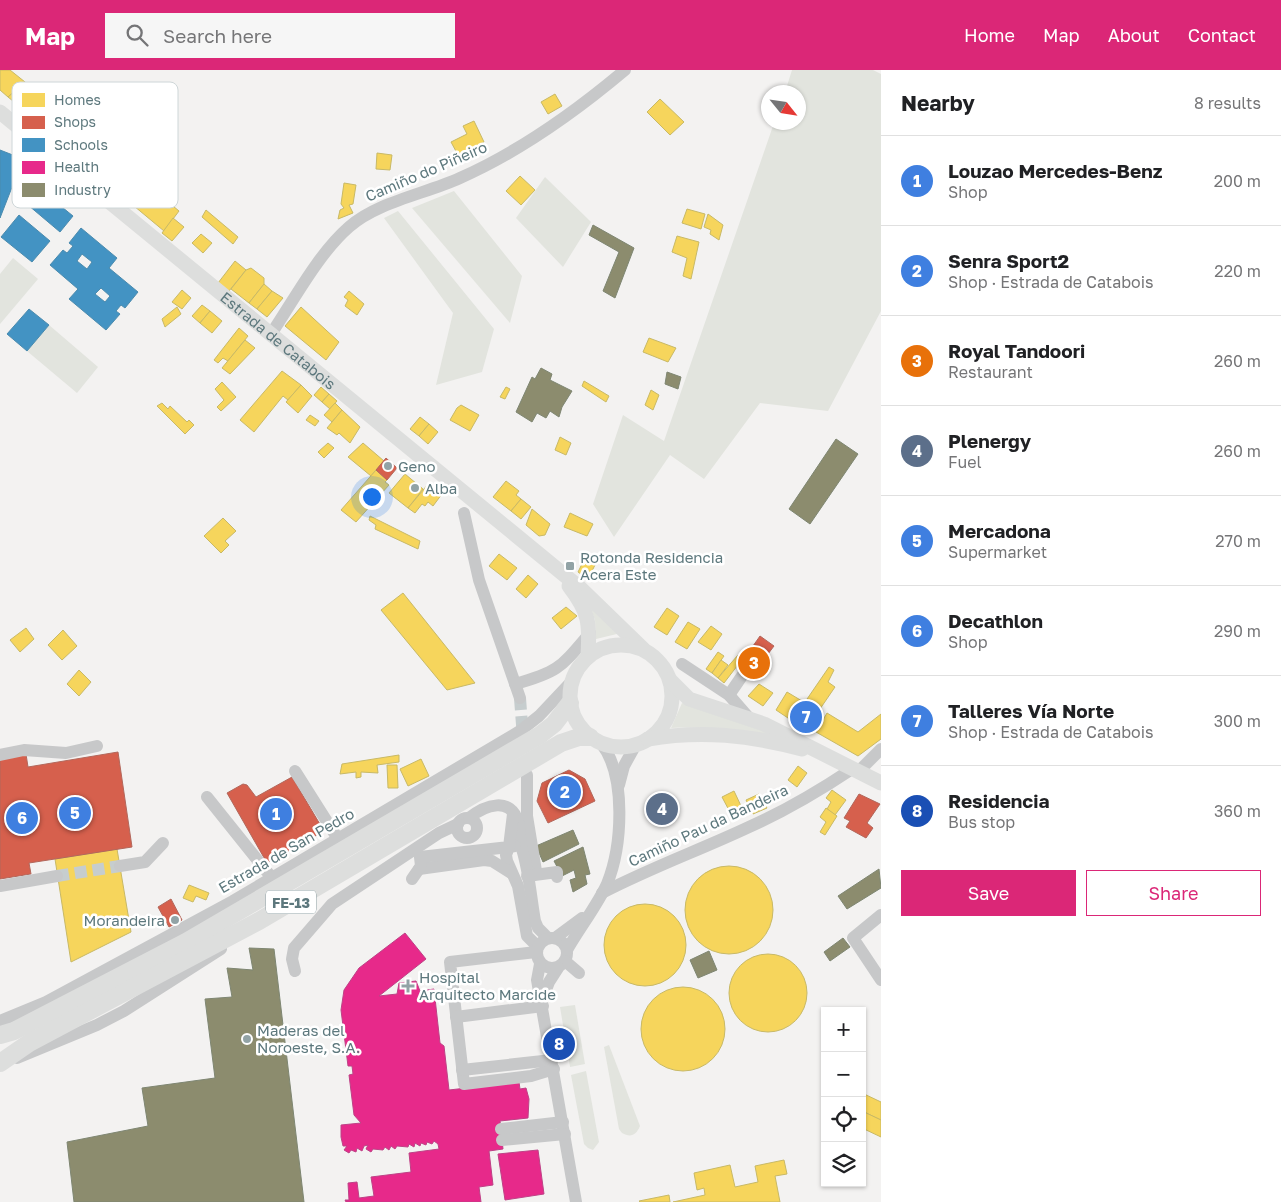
<!DOCTYPE html>
<html lang="en">
<head>
<meta charset="utf-8">
<style>
	:root { --surface:#fff; --page:#f6f6f6; --text:#202124; --muted:#757577; --line:#e0e0e0; --accent:#db2777 }
	body { margin:0; font-family:"Golos Text",sans-serif; background:var(--page); color:var(--text) }
	.controls { position:absolute; right:15px; bottom:15px; display:grid; overflow:hidden; border-radius:0px; box-shadow:0 1px 4px #0004 }
	.controls button { width:45px; height:45px; display:grid; place-items:center; padding:0; border:0; border-bottom:1px solid var(--line); background:var(--surface); color:var(--text); font:25px sans-serif }
	.compass { position:absolute; left:761px; top:15px; width:45px; height:45px; border-radius:50%; background:var(--surface); box-shadow:0 1px 4px #0004; rotate:120deg }
	.you { position:absolute; left:371px; top:426px; width:18px; height:18px; margin:-12px; border:4px solid #fff; border-radius:50%; background:#1a73e8; box-shadow:0 0 0 8px #1a73e833 }
	.badge { display:grid; place-items:center; width:32px; height:32px; border-radius:50%; background:var(--accent); color:#fff; font-size:16px; font-weight:700 }
	.pin { position:absolute; translate:-50% -50%; border:2px solid #fff; box-shadow:0 1px 5px #0006 }
	.list { margin:0; padding:0; list-style:none }
	h2 { display:flex; justify-content:space-between; align-items:center; height:65px; margin:0; padding:0 20px; font-size:21px }
	h2 small { font-size:16px; font-weight:400; color:var(--muted) }
	.list li { display:grid; grid-template-columns:32px 1fr auto; gap:15px; align-items:center; box-sizing:border-box; height:90px; padding:0 20px; border-top:1px solid var(--line) }
	.list b { display:block; font-size:19px; white-space:nowrap }
	.list p { margin:0; font-size:16px; white-space:nowrap; color:var(--muted) }
	.list em { font-size:16px; font-style:normal; color:var(--muted) }
	.actions { display:flex; gap:10px; padding:15px 20px }
	.actions a { flex:1; padding:11px 0; border:1px solid var(--accent); border-radius:0px; text-align:center; font-size:18px; color:var(--accent) }
	.actions .main { background:var(--accent); color:#fff }
	.icon { flex:none; width:28px; height:28px; fill:none; stroke:currentColor; stroke-width:2; stroke-linecap:round; stroke-linejoin:round }
	.map { position:relative; flex:none; width:881px; height:1132px; overflow:hidden }
	header { display:flex; align-items:center; gap:30px; box-sizing:border-box; height:70px; padding:0 25px; background:var(--accent); color:#fff }
	header strong { font-size:24px }
	nav { display:flex; gap:28px; margin-inline-start:auto; font-size:18px }
	.search { width:350px; height:45px; background:var(--page); display:flex; align-items:center; gap:12px; box-sizing:border-box; padding:0 18px; border-radius:0px; color:var(--muted); font-size:19px }
	main { display:flex }
	aside { flex:1; background:var(--surface) }
	.map>svg:first-child { display:block }
	.green { fill:#e2e4de }
	.homes { fill:#f6d55c; stroke:#c8b966 }
	.shops { fill:#d6604d; stroke:#b2675b }
	.schools { fill:#4393c3; stroke:#4b8bae; fill-rule:evenodd }
	.health { fill:#e7298a; stroke:#be4186 }
	.industry { fill:#8c8c6e; stroke:#7e8672 }
	.lines { fill:none; stroke-linecap:round; stroke-linejoin:round }
	.minor-tunnel { stroke:#c6cdce; stroke-width:12; stroke-dasharray:12 6; stroke-linecap:butt }
	.minor { stroke:#c7c8c9; stroke-width:12 }
	.major { stroke:#dddedd; stroke-width:15 }
	.highway { stroke:#dddedd; stroke-width:18 }
	.poi-dot { fill:#92a3a6; stroke:#fff; stroke-width:2 }
	.labels { text-anchor:middle; dominant-baseline:central; stroke-width:5; stroke-linejoin:round; paint-order:stroke }
	.shield { fill:#fff; stroke:#8ea0a4; stroke-width:1 }
	.shield-label { font-size:14px; font-weight:bold; fill:#5d787d }
	.street-label { font-size:15px; fill:#5d787d; stroke:#fff }
	.poi-label { font-size:15px; fill:#5d787d; stroke:#fff; text-anchor:start }
	.key { fill:#fff; stroke:#ced6d8; stroke-width:1 }
	.key-label { font-size:14px; fill:#5d787d }
</style>
</head>
<body>
<header>
<strong>Map</strong>
<div class="search"><svg class="icon" aria-label="search" viewBox="0 0 24 24"><circle cx="10" cy="10" r="6"/><path d="M15 15l6 6"/></svg>Search here</div>
<nav><a>Home</a><a>Map</a><a>About</a><a>Contact</a></nav>
</header>
<main>
<div class="map">
<svg width="881" height="1132" viewBox="0 0 881 1132">
	<rect width="100%" height="100%" fill="#f3f2f1"/>
	<g class="green">
		<polygon points="792,0 873,0 881,4 881,241 828,341 760,333 704,409 670,385 614,467 593,434 623,345 664,371 774,53 798,52 798,22 785,22"/>
		<polygon points="545,107 591,152 563,197 516,148"/>
		<polygon points="454,121 522,206 510,253 412,138"/>
		<polygon points="398,141 494,259 482,302 436,315 453,243 384,148"/>
		<polygon points="13,188 38,209 0,254 0,204"/>
		<polygon points="49,255 98,297 77,323 27,281"/>
		<polygon points="590,536 621,563 596,569 595,550"/>
		<path d="M682,633L696,638L794,671C751,662 716,656 671,658Z"/>
		<polygon points="575,935 585,994 570,997 560,937"/>
		<path d="M609,975L640,1056C636,1065 631,1068 622,1063L619,1059L604,977Z"/>
		<polygon points="586,1001 599,1072 593,1080 588,1078 584,1074 571,1005"/>
	</g>
	<g class="homes">
		<polygon points="0,0 10,0 25,12 8,27 0,20"/>
		<polygon points="25,12 50,33 34,48 8,27"/>
		<polygon points="555,24 562,36 548,44 541,32"/>
		<polygon points="660,29 684,52 670,65 647,42"/>
		<polygon points="474,51 484,72 458,85 451,72 467,64 463,56"/>
		<polygon points="377,83 392,85 390,100 376,99"/>
		<polygon points="520,106 535,120 521,135 506,121"/>
		<polygon points="144,112 179,141 164,161 128,131"/>
		<polygon points="344,113 356,115 353,134 349,135 353,143 338,149 340,140 344,138 341,134"/>
		<polygon points="687,139 705,144 701,159 682,153"/>
		<polygon points="206,140 238,167 233,174 202,147"/>
		<polygon points="708,144 723,155 719,170 710,164 711,160 704,157"/>
		<polygon points="173,148 184,157 172,171 162,163"/>
		<polygon points="201,164 212,173 203,183 192,173"/>
		<polygon points="677,166 699,172 691,209 683,206 687,188 672,182"/>
		<polygon points="235,191 246,200 229,221 218,213"/>
		<polygon points="251,198 264,208 264,214 249,233 231,219 246,200"/>
		<polygon points="264,214 272,221 257,239 249,233"/>
		<polygon points="182,220 191,228 182,239 172,232"/>
		<polygon points="272,221 283,228 267,247 257,239"/>
		<polygon points="349,221 364,234 357,245 345,236 348,230 344,227"/>
		<polygon points="202,235 210,241 200,253 192,246"/>
		<polygon points="177,237 181,244 165,257 162,249"/>
		<polygon points="301,237 339,272 326,290 285,256"/>
		<polygon points="210,241 222,251 212,263 200,253"/>
		<polygon points="239,258 248,266 228,291 223,288 218,293 214,290"/>
		<polygon points="649,268 676,278 668,292 643,282"/>
		<polygon points="245,270 255,278 230,304 222,298"/>
		<polygon points="282,301 301,315 288,330 283,326 254,362 240,350"/>
		<polygon points="584,311 609,326 606,332 582,316"/>
		<polygon points="222,312 236,327 221,341 217,337 224,330 215,319"/>
		<polygon points="301,315 312,326 298,343 286,332"/>
		<polygon points="321,317 329,324 322,332 314,325"/>
		<polygon points="506,317 510,319 505,329 500,327"/>
		<polygon points="651,320 659,325 653,340 645,335"/>
		<polygon points="329,324 337,331 330,339 322,332"/>
		<polygon points="162,333 168,339 170,336 187,352 189,350 194,355 185,364 157,336"/>
		<polygon points="335,333 342,340 332,352 324,345"/>
		<polygon points="461,335 479,345 470,361 450,350 457,338"/>
		<polygon points="342,340 360,357 350,373 339,363 337,365 327,358"/>
		<polygon points="310,345 319,351 315,356 306,350"/>
		<polygon points="420,347 429,354 419,366 410,359"/>
		<polygon points="429,354 438,362 428,374 419,366"/>
		<polygon points="560,367 571,373 566,385 555,380"/>
		<polygon points="328,373 334,378 324,388 318,382"/>
		<polygon points="363,373 384,391 371,406 348,387"/>
		<polygon points="376,400 387,410 385,412 389,415 356,452 341,440"/>
		<polygon points="405,404 423,419 408,438 389,423"/>
		<polygon points="506,411 519,421 516,425 521,429 511,441 493,427"/>
		<polygon points="429,413 442,424 433,436 428,432 425,436 422,434 415,443 408,438"/>
		<polygon points="521,429 531,437 521,449 511,441"/>
		<polygon points="532,439 550,454 545,465 539,466 526,455"/>
		<polygon points="570,443 593,454 587,466 564,457"/>
		<polygon points="370,446 420,471 418,479 375,459 376,455 369,450"/>
		<polygon points="223,448 236,461 225,471 229,475 221,483 204,466"/>
		<polygon points="499,484 517,498 507,510 489,496"/>
		<polygon points="587,484 598,489 588,509 578,502"/>
		<polygon points="528,505 538,514 526,528 516,519"/>
		<polygon points="403,523 475,613 447,620 381,540"/>
		<polygon points="566,537 577,546 561,559 552,548"/>
		<polygon points="667,538 679,546 667,565 654,557"/>
		<polygon points="688,552 700,559 687,579 675,572"/>
		<polygon points="711,556 722,564 711,580 698,572"/>
		<polygon points="26,558 34,569 20,582 10,570"/>
		<polygon points="63,560 77,576 62,590 48,575"/>
		<polygon points="718,582 724,586 712,603 706,599"/>
		<polygon points="738,585 744,587 724,613 718,608"/>
		<polygon points="721,590 728,595 718,608 712,603"/>
		<polygon points="829,597 834,600 828,612 835,617 809,655 794,648"/>
		<polygon points="79,600 91,612 79,626 67,614"/>
		<polygon points="759,614 773,623 763,636 748,626"/>
		<polygon points="787,622 802,631 791,650 776,640"/>
		<polygon points="827,643 858,662 881,644 881,669 858,686 816,662"/>
		<polygon points="399,685 399,692 377,695 378,703 361,702 361,707 356,708 356,702 340,704 342,694"/>
		<polygon points="421,689 429,706 408,716 400,699"/>
		<polygon points="387,695 397,695 398,718 388,718"/>
		<polygon points="798,696 807,703 797,717 788,710"/>
		<polygon points="832,720 846,730 835,745 827,739 831,732 826,728"/>
		<polygon points="734,721 742,738 731,744 722,727"/>
		<polygon points="759,724 767,738 753,744 746,730"/>
		<polygon points="826,738 837,746 825,765 820,762 826,752 820,747"/>
		<polygon points="117,779 131,862 71,892 55,789"/>
		<circle cx="729" cy="840" r="44"/>
		<polygon points="189,815 209,823 206,830 196,826 193,832 183,828"/>
		<circle cx="645" cy="875" r="41"/>
		<circle cx="768" cy="923" r="39"/>
		<circle cx="683" cy="959" r="42"/>
		<polygon points="862,1023 881,1032 881,1050 862,1041"/>
		<polygon points="862,1041 881,1050 881,1067 862,1058"/>
		<polygon points="784,1090 787,1104 775,1106 780,1132 673,1132 705,1125 704,1118 697,1120 694,1103 730,1095 735,1117 758,1112 755,1096"/>
		<polygon points="669,1125 670,1132 640,1132 639,1131"/>
	</g>
	<g class="shops">
		<polygon points="386,388 397,398 387,410 376,400"/>
		<polygon points="760,566 774,576 753,604 742,596 756,578 753,576"/>
		<polygon points="118,682 132,777 29,793 31,804 0,809 0,690 26,684 28,697"/>
		<polygon points="569,700 585,709 595,731 548,753 537,731 542,713"/>
		<polygon points="292,707 324,761 267,793 227,723 243,714 247,715 256,727"/>
		<polygon points="859,724 880,734 867,753 873,758 866,768 846,757 850,751 844,748"/>
		<polygon points="171,829 182,850 169,857 158,837"/>
	</g>
	<g class="schools">
		<polygon points="0,80 23,89 0,148"/>
		<polygon points="41,120 73,146 60,162 28,135"/>
		<polygon points="19,145 50,171 32,192 1,167"/>
		<path d="M81,158L117,188L109,198L138,222L125,238L121,235L116,241L120,244L106,260L69,229L78,219L50,195L63,180L67,183L73,176L69,173ZM82,184L92,192L87,199L77,191ZM101,218L110,226L105,232L95,224Z"/>
		<polygon points="29,239 49,255 27,281 7,264"/>
	</g>
	<g class="health">
		<polygon points="405,863 426,889 379,926 397,924 399,913 416,911 420,921 434,919 440,973 444,976 449,1020 519,1012 520,1019 526,1018 529,1029 528,1048 500,1051 503,1079 489,1081 493,1115 479,1117 481,1132 346,1132 345,1130 349,1130 348,1113 357,1112 359,1128 374,1126 371,1107 411,1102 409,1083 439,1079 438,1074 434,1071 432,1074 427,1072 426,1075 421,1073 420,1076 415,1073 414,1077 409,1074 408,1077 397,1076 395,1079 391,1076 389,1080 385,1077 383,1080 373,1079 371,1082 366,1079 368,1075 364,1076 362,1081 357,1078 356,1082 351,1080 349,1083 344,1080 347,1076 343,1076 341,1067 341,1055 361,1053 354,1045 349,1005 353,1004 352,996 348,996 341,940 344,920 359,898"/>
		<polygon points="538,1080 544,1124 505,1130 498,1084"/>
	</g>
	<g class="industry">
		<polygon points="593,155 634,178 615,228 603,221 619,182 589,165"/>
		<polygon points="541,298 552,304 550,310 572,321 562,337 559,347 550,341 546,348 537,343 532,352 516,342 532,307 535,309"/>
		<polygon points="667,302 681,307 678,319 665,314"/>
		<polygon points="836,369 858,384 810,454 789,439"/>
		<polygon points="573,760 579,774 543,792 536,776"/>
		<polygon points="583,777 590,804 585,805 587,814 573,822 570,810 576,808 574,800 562,806 554,791"/>
		<polygon points="879,799 881,818 847,839 838,826"/>
		<polygon points="843,868 850,877 830,891 824,882"/>
		<polygon points="249,878 274,879 304,1132 74,1132 67,1072 148,1056 142,1018 215,1008 205,929 232,927 227,898 253,900"/>
		<polygon points="709,881 717,900 698,908 690,890"/>
	</g>
	<g class="lines">
		<g class="minor-tunnel">
			<polyline points="520,628 523,668"/>
			<polyline points="57,806 120,796"/>
		</g>
		<g class="minor">
			<path d="M271,264C294,230 318,184 349,157C377,132 425,124 460,108C521,81 574,43 625,0"/>
			<polyline points="464,443 479,510 520,628"/>
			<polyline points="682,594 729,625 749,648"/>
			<path d="M515,614C559,602 561,597 590,563"/>
			<polyline points="729,625 742,606"/>
			<polyline points="0,685 24,680 66,683 97,676"/>
			<polyline points="295,701 338,769"/>
			<polyline points="858,702 881,679"/>
			<polyline points="527,705 527,746 536,801"/>
			<polyline points="619,715 624,696 635,676"/>
			<polyline points="207,727 272,808"/>
			<circle cx="467" cy="758" r="10"/>
			<path d="M469,748C485,735 511,726 518,752C521,761 519,771 522,779C529,801 531,828 535,851L538,858L548,868"/>
			<polyline points="515,776 509,777 506,785 507,791 518,816 527,866 538,877"/>
			<polyline points="120,796 145,792 163,773"/>
			<polyline points="419,799 484,790 492,791 511,803"/>
			<polyline points="527,806 557,802 557,807"/>
			<polyline points="412,809 421,796 420,787 509,777 513,744"/>
			<polyline points="0,816 57,806"/>
			<path d="M602,823C650,798 700,780 749,757C785,741 819,721 852,699"/>
			<polyline points="881,845 853,868 881,910"/>
			<circle cx="552" cy="883" r="15"/>
			<polyline points="555,868 582,848"/>
			<path d="M567,880C579,859 598,834 607,814C622,777 627,706 601,673"/>
			<polyline points="536,882 450,892 464,1014 531,1006 554,999"/>
			<polyline points="565,891 579,903"/>
			<polyline points="540,894 537,910 576,1132"/>
			<polyline points="295,901 292,889 294,878 332,834 439,763 458,754"/>
			<polyline points="542,930 549,912 558,898"/>
			<polyline points="456,947 543,936"/>
			<polyline points="0,951 46,932 233,831 520,661 539,646 572,611"/>
			<polyline points="17,988 97,955 124,941 221,879"/>
			<polyline points="462,1000 552,990"/>
			<polyline points="501,1059 563,1052"/>
			<polyline points="502,1070 565,1064"/>
		</g>
		<g class="major">
			<path id="s1" d="M0,42L579,517L643,579"/>
			<path d="M569,516C589,542 590,553 588,585"/>
			<circle cx="621" cy="626" r="51"/>
			<polyline points="670,610 689,629 764,654 881,713"/>
			<path d="M648,669C701,660 750,665 802,679"/>
		</g>
		<g class="highway">
			<polyline points="0,965 14,961 186,872 540,665 554,654 570,633"/>
			<polyline points="0,993 29,973 259,851 561,673 579,667 590,667"/>
		</g>
	</g>
	<g class="poi-dot">
		<circle cx="388" cy="396" r="5"/>
		<circle cx="415" cy="418" r="5"/>
		<rect x="565" y="491" width="10" height="10" rx="2.5"/>
		<circle cx="175" cy="850" r="5"/>
		<path d="M405.5 908.5h5v5h5v5h-5v5h-5v-5h-5v-5h5z"/>
		<circle cx="247" cy="969" r="5"/>
	</g>
	<g class="labels">
		<rect class="shield" x="266" y="820.5" width="50" height="23" rx="4"/>
		<g class="shield-label">
			<text x="291" y="832">FE-13</text>
		</g>
		<g class="street-label">
			<text transform="translate(426 101) rotate(-23)">Camiño do Piñeiro</text>
			<text stroke="none"><textPath href="#s1" startOffset="360">Estrada de Catabois</textPath></text>
			<text transform="translate(708 755) rotate(-25)">Camiño Pau da Bandeira</text>
			<text transform="translate(286 780) rotate(-30)">Estrada de San Pedro</text>
		</g>
		<g class="poi-label">
			<text x="398" y="396">Geno</text>
			<text x="425" y="418">Alba</text>
			<text x="580" y="487">Rotonda Residencia<tspan x="580" dy="17">Acera Este</tspan></text>
			<text x="165" y="850" text-anchor="end">Morandeira</text>
			<text x="419" y="907">Hospital<tspan x="419" dy="17">Arquitecto Marcide</tspan></text>
			<text x="257" y="960">Maderas del<tspan x="257" dy="17">Noroeste, S.A.</tspan></text>
		</g>
	</g>
	<rect x="12" y="12" width="166" height="126" rx="8" class="key"/>
	<rect x="22" y="23" width="23" height="14" fill="#f6d55c"/>
	<rect x="22" y="46" width="23" height="13" fill="#d6604d"/>
	<rect x="22" y="68" width="23" height="14" fill="#4393c3"/>
	<rect x="22" y="91" width="23" height="13" fill="#e7298a"/>
	<rect x="22" y="113" width="23" height="14" fill="#8c8c6e"/>
	<g class="key-label">
		<text x="54" y="35">Homes</text>
		<text x="54" y="57">Shops</text>
		<text x="54" y="80">Schools</text>
		<text x="54" y="102">Health</text>
		<text x="54" y="125">Industry</text>
	</g>
</svg>
<div class="controls">
<button>+</button>
<button>−</button>
<button><svg class="icon" aria-label="locate" viewBox="0 0 24 24"><circle cx="12" cy="12" r="6"/><path d="M12 2v4M12 18v4M2 12h4M18 12h4"/></svg></button>
<button><svg class="icon" aria-label="layers" viewBox="0 0 24 24"><path d="M12 4l9 5-9 5-9-5zM3 14l9 5 9-5"/></svg></button>
</div>
<svg class="compass" viewBox="-18 -18 36 36"><path d="M0-13l5 13h-10z" fill="#e53935"/><path d="M0 13l5-13h-10z" fill="#757577"/></svg>
<div class="you"></div>
<div class="pin badge" style="left:276px;top:744px;background:#3f7fe0">1</div>
<div class="pin badge" style="left:565px;top:722px;background:#3f7fe0">2</div>
<div class="pin badge" style="left:754px;top:593px;background:#e8710a">3</div>
<div class="pin badge" style="left:662px;top:739px;background:#5c6f8a">4</div>
<div class="pin badge" style="left:75px;top:743px;background:#3f7fe0">5</div>
<div class="pin badge" style="left:22px;top:748px;background:#3f7fe0">6</div>
<div class="pin badge" style="left:806px;top:647px;background:#3f7fe0">7</div>
<div class="pin badge" style="left:559px;top:974px;background:#1a4fb4">8</div>
</div>
<aside>
<h2>Nearby<small>8 results</small></h2>
<ul class="list">
<li><span class="badge" style="background:#3f7fe0">1</span><div><b>Louzao Mercedes-Benz</b><p>Shop</p></div><em>200 m</em></li>
<li><span class="badge" style="background:#3f7fe0">2</span><div><b>Senra Sport2</b><p>Shop · Estrada de Catabois</p></div><em>220 m</em></li>
<li><span class="badge" style="background:#e8710a">3</span><div><b>Royal Tandoori</b><p>Restaurant</p></div><em>260 m</em></li>
<li><span class="badge" style="background:#5c6f8a">4</span><div><b>Plenergy</b><p>Fuel</p></div><em>260 m</em></li>
<li><span class="badge" style="background:#3f7fe0">5</span><div><b>Mercadona</b><p>Supermarket</p></div><em>270 m</em></li>
<li><span class="badge" style="background:#3f7fe0">6</span><div><b>Decathlon</b><p>Shop</p></div><em>290 m</em></li>
<li><span class="badge" style="background:#3f7fe0">7</span><div><b>Talleres Vía Norte</b><p>Shop · Estrada de Catabois</p></div><em>300 m</em></li>
<li><span class="badge" style="background:#1a4fb4">8</span><div><b>Residencia</b><p>Bus stop</p></div><em>360 m</em></li>
</ul>
<div class="actions"><a class="main">Save</a><a>Share</a></div>
</aside>
</main>
</body>
</html>
